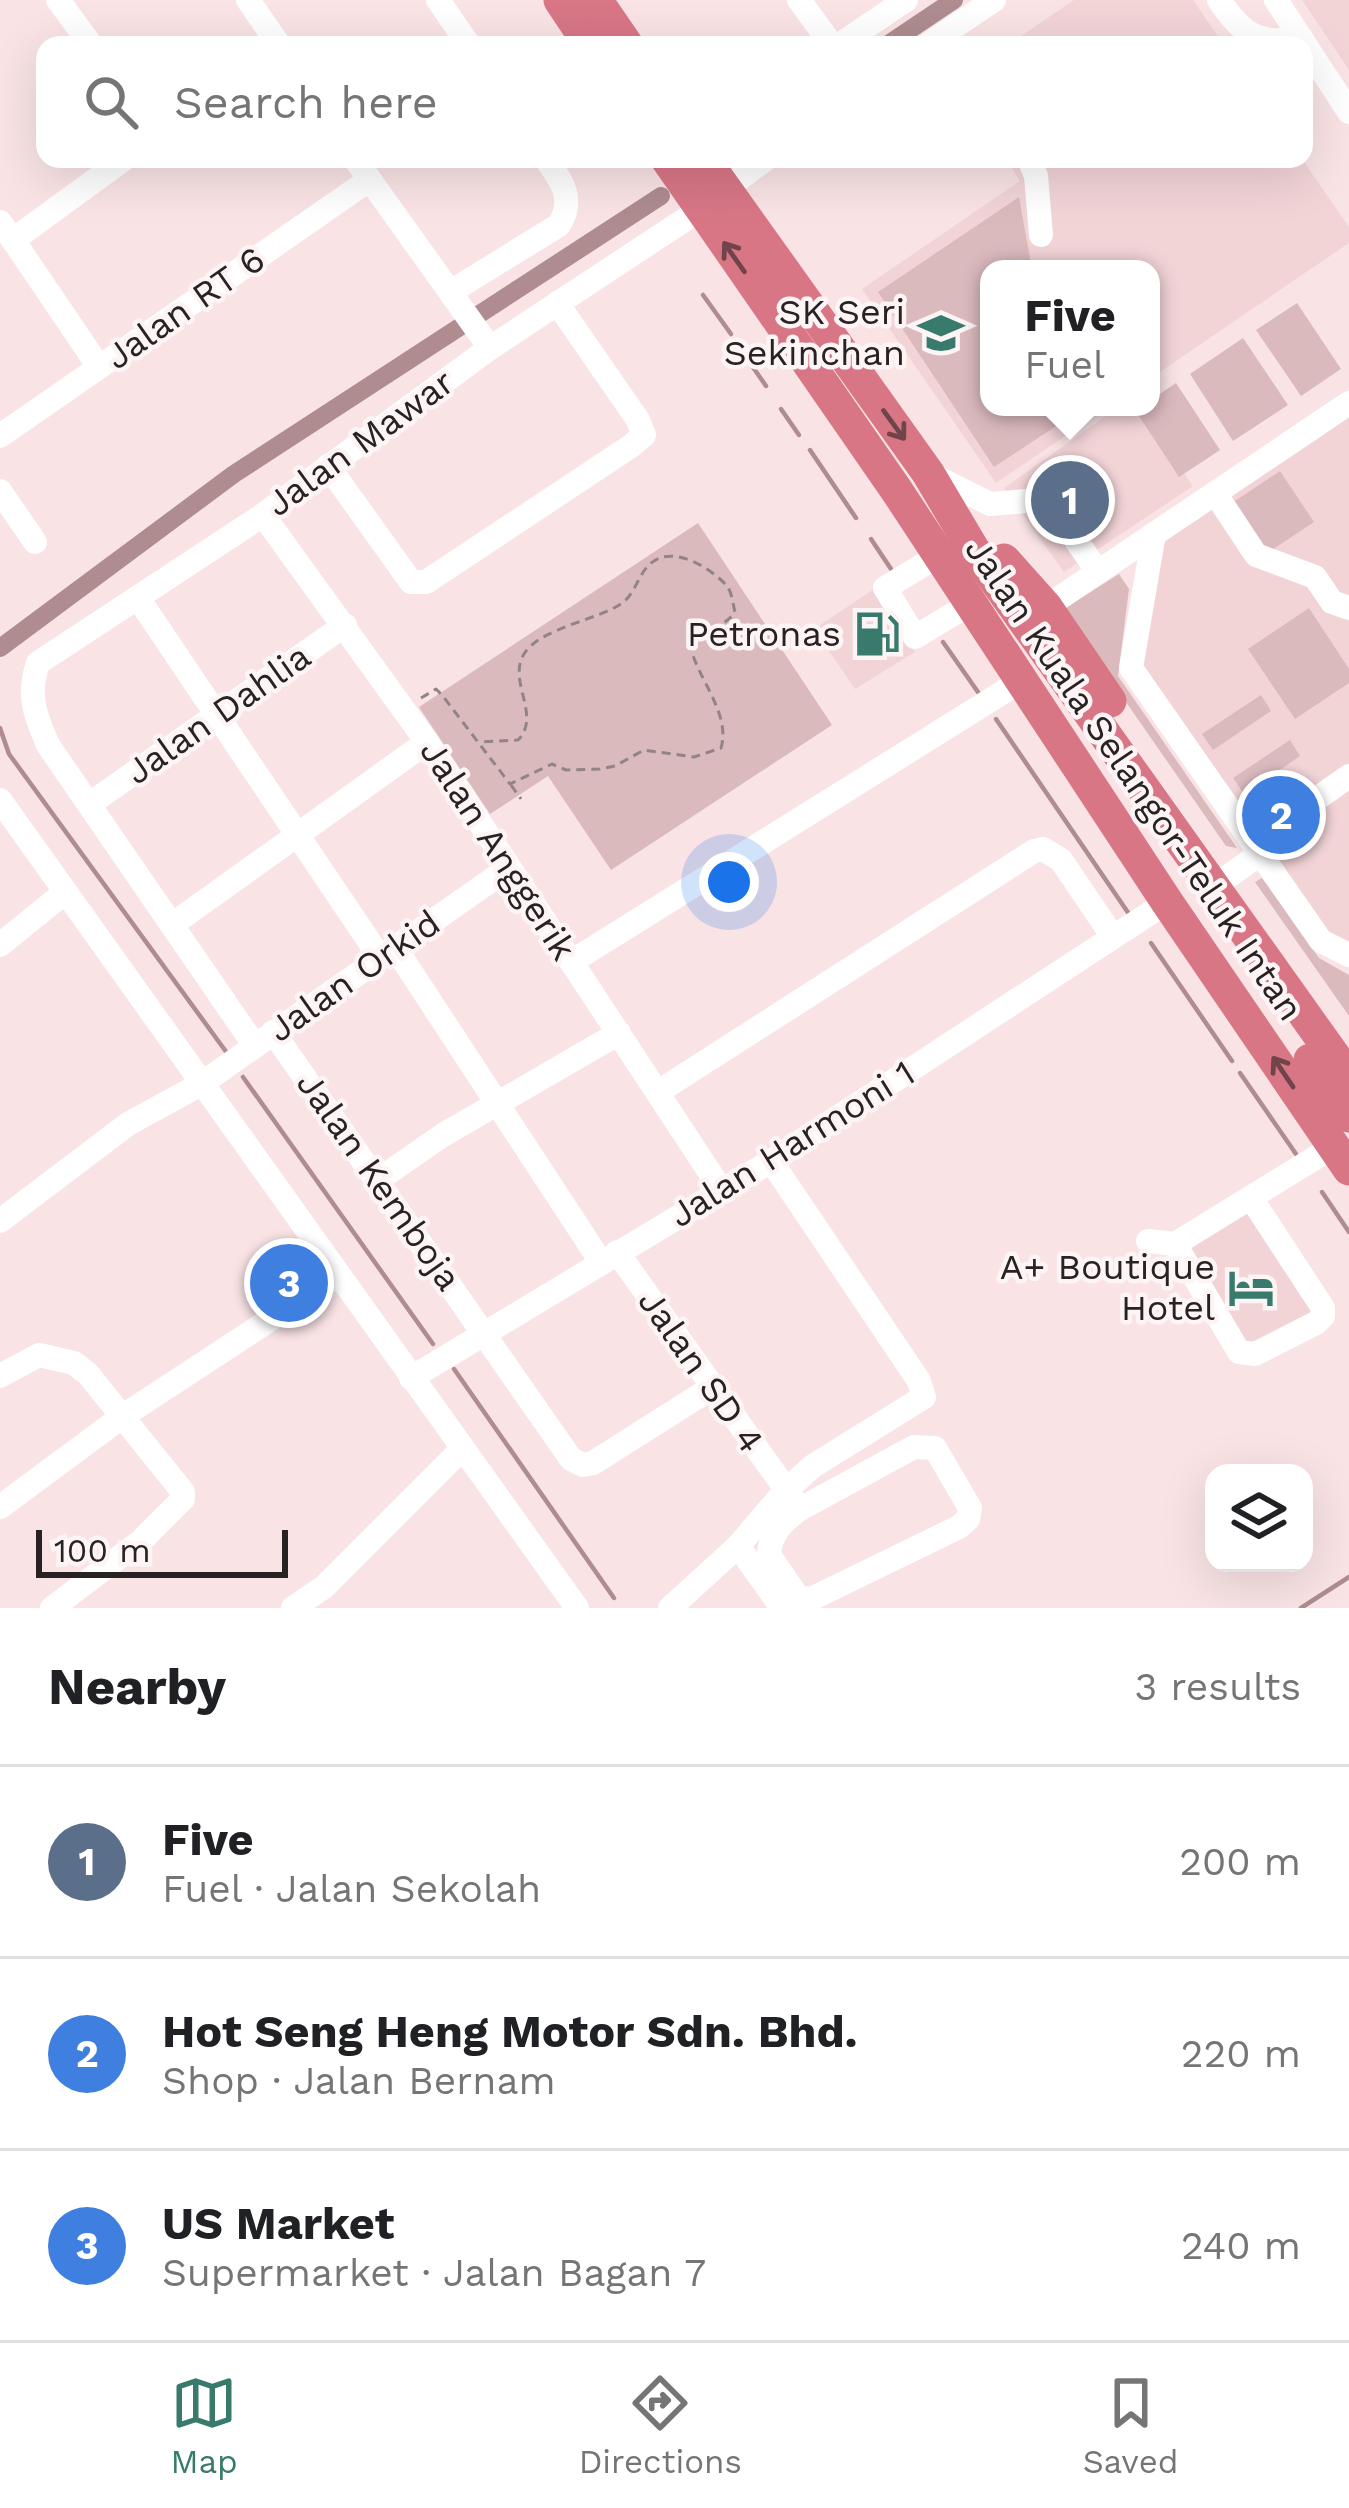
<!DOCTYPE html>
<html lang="en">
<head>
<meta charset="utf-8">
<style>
	:root { --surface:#fff; --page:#f6f6f6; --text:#202124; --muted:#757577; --line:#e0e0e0; --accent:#387b6d }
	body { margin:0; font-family:"Work Sans",sans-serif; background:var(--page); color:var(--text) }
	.controls { position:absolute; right:36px; bottom:36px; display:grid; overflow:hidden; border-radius:24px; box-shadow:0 12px 48px #0002 }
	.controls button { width:108px; height:108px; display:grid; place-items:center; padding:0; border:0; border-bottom:3px solid var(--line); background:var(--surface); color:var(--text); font:60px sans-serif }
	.scale { position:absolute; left:36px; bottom:30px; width:252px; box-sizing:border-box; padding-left:12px; border:6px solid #292222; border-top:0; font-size:33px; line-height:42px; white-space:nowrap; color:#292222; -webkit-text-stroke:9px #fdf4f5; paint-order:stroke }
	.you { position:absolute; left:729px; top:882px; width:42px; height:42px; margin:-30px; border:9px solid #fff; border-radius:50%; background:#1a73e8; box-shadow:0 0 0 18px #1a73e833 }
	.badge { display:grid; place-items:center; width:78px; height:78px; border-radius:50%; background:var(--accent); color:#fff; font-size:39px; font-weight:700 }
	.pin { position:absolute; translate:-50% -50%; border:6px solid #fff; box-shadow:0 3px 12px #0006 }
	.popup { position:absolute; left:980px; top:260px; width:180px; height:156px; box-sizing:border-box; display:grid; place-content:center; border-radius:24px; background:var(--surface); filter:drop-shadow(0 3px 9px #0005); font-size:39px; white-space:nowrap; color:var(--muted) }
	.popup b { font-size:45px; color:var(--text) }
	.popup::after { content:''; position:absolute; left:50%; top:100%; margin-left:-24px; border:24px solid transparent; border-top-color:var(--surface) }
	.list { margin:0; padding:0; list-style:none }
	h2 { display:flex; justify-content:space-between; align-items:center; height:156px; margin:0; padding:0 48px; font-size:51px }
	h2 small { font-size:39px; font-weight:400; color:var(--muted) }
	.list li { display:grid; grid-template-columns:78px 1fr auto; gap:36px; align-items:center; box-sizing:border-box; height:192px; padding:0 48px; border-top:3px solid var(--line) }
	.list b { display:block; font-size:45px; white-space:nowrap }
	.list p { margin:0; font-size:39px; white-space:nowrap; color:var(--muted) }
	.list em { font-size:39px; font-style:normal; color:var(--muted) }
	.icon { flex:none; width:66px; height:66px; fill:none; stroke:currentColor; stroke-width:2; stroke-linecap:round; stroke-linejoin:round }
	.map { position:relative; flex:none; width:1349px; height:1608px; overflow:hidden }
	.search { position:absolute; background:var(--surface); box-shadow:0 12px 48px #0002; left:36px; right:36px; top:36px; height:132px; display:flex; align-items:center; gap:30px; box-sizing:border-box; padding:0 42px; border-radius:24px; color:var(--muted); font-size:45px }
	.sheet { height:732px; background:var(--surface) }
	nav { display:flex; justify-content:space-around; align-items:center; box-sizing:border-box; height:168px; border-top:3px solid var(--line); background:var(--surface); font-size:33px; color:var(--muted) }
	nav a { display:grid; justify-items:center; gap:6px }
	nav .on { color:var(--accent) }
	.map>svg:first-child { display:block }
	.built { fill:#f2d4d7 }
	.green { fill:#dbbabe }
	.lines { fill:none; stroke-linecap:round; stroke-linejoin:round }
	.stream { stroke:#ae8c90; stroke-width:4.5 }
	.canal { stroke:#ae8c90; stroke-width:18 }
	.path { stroke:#928485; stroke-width:3; stroke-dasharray:9 6; stroke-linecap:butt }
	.minor { stroke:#fff; stroke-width:24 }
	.highway { stroke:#d87686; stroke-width:33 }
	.oneway { stroke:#6f444a }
	.labels { text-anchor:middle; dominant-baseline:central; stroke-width:9; stroke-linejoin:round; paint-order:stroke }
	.street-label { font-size:36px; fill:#292222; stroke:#fdf4f5 }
	.poi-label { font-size:36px; fill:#292222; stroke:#fdf4f5; text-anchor:end }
</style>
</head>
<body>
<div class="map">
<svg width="1349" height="1608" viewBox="0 0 1349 1608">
	<rect width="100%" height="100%" fill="#f9e3e5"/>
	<g class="built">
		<polygon points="1074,0 1193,0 1224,45 1008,45"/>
		<polygon points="1302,0 1349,0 1349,70"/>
		<polygon points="1006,159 1302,159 1349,227 1349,243 1151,378 1151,269 989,269 989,407 1108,407 996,483 862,289 1020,181"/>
		<polygon points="1119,407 1137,407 1193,486 1064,572 1004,488"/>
		<polygon points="1349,411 1349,948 1324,936 1138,667 1161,539"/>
		<polygon points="874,589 915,652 855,689 814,629"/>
		<polygon points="1248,1207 1316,1310 1249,1352 1181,1247"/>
	</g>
	<g class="green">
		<polygon points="1019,197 1032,269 989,269 989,407 1085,407 994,467 878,292"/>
		<polygon points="1297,303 1341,369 1301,396 1256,330"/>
		<polygon points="1243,338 1288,405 1233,441 1190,374"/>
		<polygon points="1176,383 1220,450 1179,477 1135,410 1151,407 1151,400"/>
		<polygon points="1280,471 1314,522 1266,554 1232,503"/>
		<polygon points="698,523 832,725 611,870 548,776 490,814 419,707"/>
		<polygon points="1119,574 1129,589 1118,676 1237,848 1226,846 1062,610"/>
		<polygon points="1309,608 1349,669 1349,683 1295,719 1248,649"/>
		<polygon points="1261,695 1271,711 1213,750 1202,734"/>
		<polygon points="1290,740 1300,756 1244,794 1233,778"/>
		<polygon points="1262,878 1319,958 1349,975 1349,1016 1255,882"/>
	</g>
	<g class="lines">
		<g class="stream">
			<polyline points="703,295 731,334"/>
			<polyline points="748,360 766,386"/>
			<polyline points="781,409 799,435"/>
			<polyline points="810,450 856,518"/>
			<polyline points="871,539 891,569"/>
			<polyline points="943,642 980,695"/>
			<polyline points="996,719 1129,914"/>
			<polyline points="0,728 9,754 227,1053"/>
			<polyline points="1151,943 1232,1061"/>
			<polyline points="1240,1073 1296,1154"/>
			<polyline points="243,1077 433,1344"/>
			<polyline points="1322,1192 1349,1232"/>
			<polyline points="454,1369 614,1598"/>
			<polyline points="1301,1608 1349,1577"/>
		</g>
		<g class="canal">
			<polyline points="887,45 954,0"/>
			<polyline points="0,648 234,474 661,196"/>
		</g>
		<g class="path">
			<path d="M421,698L436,689L442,695L510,784L552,764L566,770L600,769L615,766L644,750L694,757L721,748C731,715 699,680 691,649C702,630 723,629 735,612C733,605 732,592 727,586C712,569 676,546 654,561C638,571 637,593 621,604C597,620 540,628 524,654C507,681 542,716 518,740L479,742"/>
			<polyline points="511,785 521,799"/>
		</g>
		<g class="minor">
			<polyline points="58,0 91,45"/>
			<polyline points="248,0 279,45"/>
			<polyline points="438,0 469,45"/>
			<polyline points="799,0 832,45"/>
			<path d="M1219,0C1242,34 1258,46 1301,38"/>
			<polyline points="1276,0 1349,112"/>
			<polyline points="839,45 906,0"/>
			<polyline points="927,45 994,0"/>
			<polyline points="355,159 490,348"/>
			<polyline points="1029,159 1036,176 1041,235"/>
			<polyline points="725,189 766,159"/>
			<polyline points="0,222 13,240 124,159"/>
			<polyline points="13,240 99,367"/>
			<path d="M452,291L559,225C575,199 562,182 546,159"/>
			<polyline points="0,436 369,180"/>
			<polyline points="328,466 411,582 426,582 631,446 644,435 638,420 557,303"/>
			<polyline points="930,474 990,504 1039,500 1055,510 1098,572"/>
			<polyline points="0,491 35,542"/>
			<polyline points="1215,493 1256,555 1315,577 1332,602 1349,608"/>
			<polyline points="263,515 427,742 722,1191"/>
			<polyline points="1154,534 1131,668 1321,941 1349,955"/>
			<polyline points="938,556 885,588 915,637 970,604"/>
			<polyline points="138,598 379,956"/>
			<polyline points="1046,607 1349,403"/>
			<polyline points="0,800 577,1608"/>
			<polyline points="91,803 345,625"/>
			<polyline points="1254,843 1349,776"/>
			<polyline points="1229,876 1261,853"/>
			<polyline points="173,924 427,742"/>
			<polyline points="0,945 64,893"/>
			<polyline points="394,946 601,1262"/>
			<polyline points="571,962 1021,681"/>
			<polyline points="273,1032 571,1459 583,1465 593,1463 713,1387"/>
			<path d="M255,1046L48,745C35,715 27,695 38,663L263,515L490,348L701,209"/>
			<polyline points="658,1092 1034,851 1043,849 1061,860 1113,937"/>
			<polyline points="378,1180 443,1135 619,1033"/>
			<polyline points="0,1221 128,1124 201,1084 507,869"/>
			<polyline points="1148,1241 1175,1244 1333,1147"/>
			<polyline points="1175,1244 1239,1352 1255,1354 1316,1323 1323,1316 1323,1308 1251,1198"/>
			<path d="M617,1252L800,1509L914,1447L935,1448L970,1508L968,1519L959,1527L811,1599L798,1597L769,1555C770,1534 783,1521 800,1509"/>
			<polyline points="0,1376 39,1355 74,1363 88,1374 183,1492 183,1499 141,1541 52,1608"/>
			<polyline points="411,1378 771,1161 1167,902"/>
			<polyline points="0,1507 123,1416 338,1275"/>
			<polyline points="738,1546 782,1608"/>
			<polyline points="293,1608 324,1587 461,1450"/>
			<polyline points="670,1608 738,1546 785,1491 813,1466 924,1397 919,1381 771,1161"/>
		</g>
		<g class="highway">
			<polyline points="560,0 590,45"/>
			<polyline points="596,0 627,45"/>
			<polyline points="667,159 897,491 1167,902 1349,1169"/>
			<polyline points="704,159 928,473 973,549 1349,1077"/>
			<polyline points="1004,560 1046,607 1110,701"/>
			<polyline points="1310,1060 1349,1116"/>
		</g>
	</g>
	<defs><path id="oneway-shaft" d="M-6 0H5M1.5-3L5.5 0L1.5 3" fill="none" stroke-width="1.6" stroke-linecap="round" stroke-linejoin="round" transform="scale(3)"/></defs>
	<g class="oneway">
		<use href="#oneway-shaft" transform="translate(734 257) rotate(-125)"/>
		<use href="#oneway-shaft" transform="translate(894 425) rotate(54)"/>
		<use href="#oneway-shaft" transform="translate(1283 1072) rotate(-124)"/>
	</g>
	<defs>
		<g id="school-bare" transform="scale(3.6)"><path d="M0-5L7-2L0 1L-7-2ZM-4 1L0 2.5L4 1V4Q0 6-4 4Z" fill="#387b6d" stroke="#fdf4f5" stroke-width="2.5" paint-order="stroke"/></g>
		<g id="fuel-bare" transform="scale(3.6)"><path d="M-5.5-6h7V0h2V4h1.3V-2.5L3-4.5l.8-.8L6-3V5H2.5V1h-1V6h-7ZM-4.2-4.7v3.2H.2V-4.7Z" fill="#387b6d" stroke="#fdf4f5" stroke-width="2.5" paint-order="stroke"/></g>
		<g id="hotel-bare" transform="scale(3.6)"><path d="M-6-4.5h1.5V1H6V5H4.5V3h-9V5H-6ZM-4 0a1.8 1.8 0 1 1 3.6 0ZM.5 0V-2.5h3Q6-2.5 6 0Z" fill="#387b6d" stroke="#fdf4f5" stroke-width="2.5" paint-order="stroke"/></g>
	</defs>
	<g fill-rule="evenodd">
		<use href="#school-bare" x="941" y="333"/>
		<use href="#fuel-bare" x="877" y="634"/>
		<use href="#hotel-bare" x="1251" y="1288"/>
	</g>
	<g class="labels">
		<g class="street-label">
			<text transform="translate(185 308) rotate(-35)">Jalan RT 6</text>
			<text transform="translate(360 443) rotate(-36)">Jalan Mawar</text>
			<text transform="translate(218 714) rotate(-35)">Jalan Dahlia</text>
			<text transform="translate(1134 779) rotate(56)">Jalan Kuala Selangor-Teluk Intan</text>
			<text transform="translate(498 850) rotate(57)">Jalan Anggerik</text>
			<text transform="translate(354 976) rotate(-35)">Jalan Orkid</text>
			<text transform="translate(792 1144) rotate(-32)">Jalan Harmoni 1</text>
			<text transform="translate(379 1181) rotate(55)">Jalan Kemboja</text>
			<text transform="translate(701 1371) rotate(55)">Jalan SD 4</text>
		</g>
		<g class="poi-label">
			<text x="905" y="312">SK Seri<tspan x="905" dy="41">Sekinchan</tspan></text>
			<text x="841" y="634">Petronas</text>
			<text x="1215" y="1267">A+ Boutique<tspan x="1215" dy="41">Hotel</tspan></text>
		</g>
	</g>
</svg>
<div class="controls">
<button><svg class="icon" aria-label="layers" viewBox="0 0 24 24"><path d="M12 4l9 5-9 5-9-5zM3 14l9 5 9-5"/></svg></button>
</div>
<div class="scale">100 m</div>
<div class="you"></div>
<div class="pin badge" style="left:1070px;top:500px;background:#5c6f8a">1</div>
<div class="popup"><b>Five</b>Fuel</div>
<div class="pin badge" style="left:1281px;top:815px;background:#3f7fe0">2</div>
<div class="pin badge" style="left:289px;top:1283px;background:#3f7fe0">3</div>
<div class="search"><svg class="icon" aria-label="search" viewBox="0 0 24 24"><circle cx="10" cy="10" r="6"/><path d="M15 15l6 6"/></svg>Search here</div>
</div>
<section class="sheet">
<h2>Nearby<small>3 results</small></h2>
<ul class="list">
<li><span class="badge" style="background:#5c6f8a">1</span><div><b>Five</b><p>Fuel · Jalan Sekolah</p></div><em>200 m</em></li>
<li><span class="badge" style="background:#3f7fe0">2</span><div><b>Hot Seng Heng Motor Sdn. Bhd.</b><p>Shop · Jalan Bernam</p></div><em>220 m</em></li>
<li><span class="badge" style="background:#3f7fe0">3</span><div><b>US Market</b><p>Supermarket · Jalan Bagan 7</p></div><em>240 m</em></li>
</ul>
</section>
<nav>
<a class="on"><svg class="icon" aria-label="map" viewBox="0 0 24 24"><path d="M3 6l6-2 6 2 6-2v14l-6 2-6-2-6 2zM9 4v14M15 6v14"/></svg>Map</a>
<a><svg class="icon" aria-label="directions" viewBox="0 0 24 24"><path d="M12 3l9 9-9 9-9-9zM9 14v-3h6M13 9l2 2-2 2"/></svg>Directions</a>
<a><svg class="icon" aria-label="saved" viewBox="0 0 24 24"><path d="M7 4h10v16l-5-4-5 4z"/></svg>Saved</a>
</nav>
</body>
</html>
